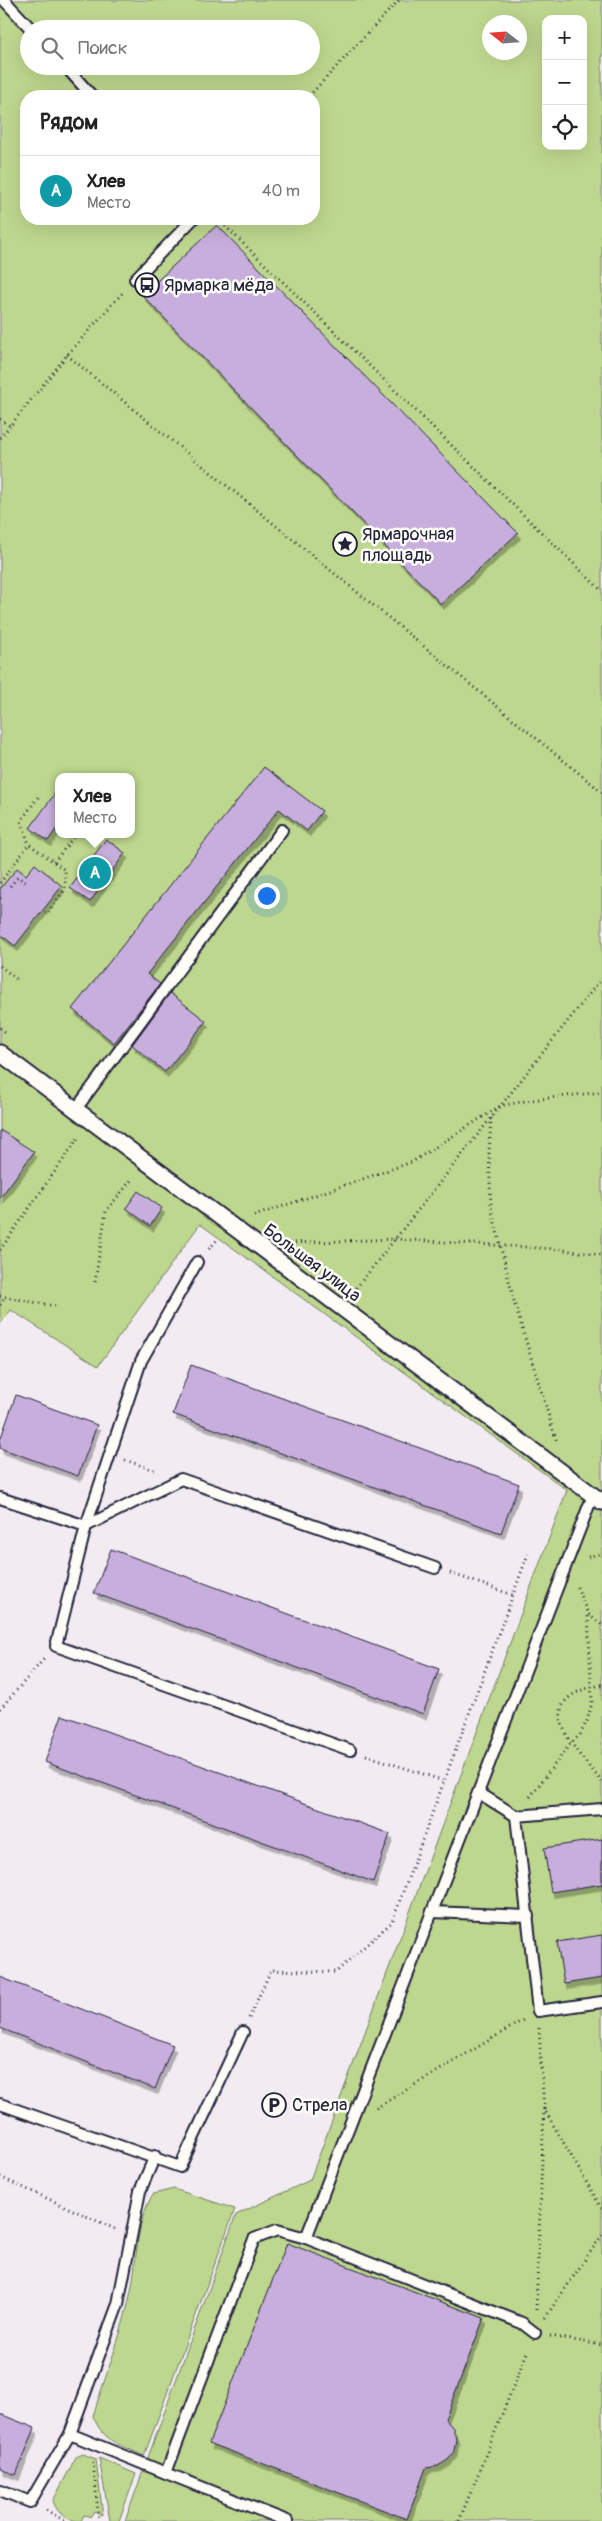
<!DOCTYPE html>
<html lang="ru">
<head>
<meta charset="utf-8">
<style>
	:root { --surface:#fff; --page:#f2f2f2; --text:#222; --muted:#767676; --line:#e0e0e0; --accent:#22223b }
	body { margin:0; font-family:Pangolin,sans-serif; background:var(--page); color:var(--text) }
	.controls { position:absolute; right:15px; top:15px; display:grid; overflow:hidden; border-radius:10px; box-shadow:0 5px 20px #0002 }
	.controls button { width:45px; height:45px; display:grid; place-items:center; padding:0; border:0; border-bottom:1px solid var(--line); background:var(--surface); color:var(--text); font:25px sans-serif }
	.compass { position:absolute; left:482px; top:15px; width:45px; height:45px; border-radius:50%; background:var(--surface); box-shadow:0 5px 20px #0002; rotate:287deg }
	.you { position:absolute; left:266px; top:895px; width:18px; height:18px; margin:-12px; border:4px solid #fff; border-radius:50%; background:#1a73e8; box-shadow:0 0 0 8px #1a73e833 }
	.badge { display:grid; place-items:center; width:32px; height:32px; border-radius:50%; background:var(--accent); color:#fff; font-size:16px; font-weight:700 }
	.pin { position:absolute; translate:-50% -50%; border:2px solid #fff; box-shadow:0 1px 5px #0006 }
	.popup { position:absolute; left:55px; top:773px; width:80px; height:65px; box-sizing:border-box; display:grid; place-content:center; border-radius:10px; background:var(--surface); filter:drop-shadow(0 1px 4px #0005); font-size:16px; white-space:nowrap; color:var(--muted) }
	.popup b { font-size:19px; color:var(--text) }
	.popup::after { content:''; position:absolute; left:50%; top:100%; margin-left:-10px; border:10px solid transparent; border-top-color:var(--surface) }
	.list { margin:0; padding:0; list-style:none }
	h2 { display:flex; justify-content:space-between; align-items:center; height:65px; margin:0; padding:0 20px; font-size:21px }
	h2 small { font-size:16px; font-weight:400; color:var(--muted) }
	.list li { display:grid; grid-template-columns:32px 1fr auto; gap:15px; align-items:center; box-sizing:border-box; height:70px; padding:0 20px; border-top:1px solid var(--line) }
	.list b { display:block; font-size:19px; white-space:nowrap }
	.list p { margin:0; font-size:16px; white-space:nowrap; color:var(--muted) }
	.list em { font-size:16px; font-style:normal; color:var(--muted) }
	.icon { flex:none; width:28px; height:28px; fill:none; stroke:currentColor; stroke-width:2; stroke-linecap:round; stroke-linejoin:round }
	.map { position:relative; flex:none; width:602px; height:2521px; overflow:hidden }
	.search { position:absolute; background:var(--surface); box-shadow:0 5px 20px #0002; left:20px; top:20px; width:300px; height:55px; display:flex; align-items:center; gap:12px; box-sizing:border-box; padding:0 18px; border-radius:28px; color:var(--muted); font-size:19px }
	.panel { position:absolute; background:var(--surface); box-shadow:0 5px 20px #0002; left:20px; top:90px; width:300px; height:135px; border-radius:20px }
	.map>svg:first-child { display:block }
	.green { fill:#bed78e; stroke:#707c64; fill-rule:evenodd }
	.building { fill:#c8aedd; stroke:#22223b; filter:url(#shadow) }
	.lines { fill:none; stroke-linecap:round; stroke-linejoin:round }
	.service-casing { stroke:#22223b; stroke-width:14 }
	.pedestrian-casing { stroke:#22223b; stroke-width:19 }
	.path { stroke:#22223b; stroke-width:3; stroke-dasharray:1 4; stroke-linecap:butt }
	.service { stroke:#fdfcf7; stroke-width:10 }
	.pedestrian { stroke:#fdfcf7; stroke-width:15 }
	.labels { text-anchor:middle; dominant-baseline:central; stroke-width:5; stroke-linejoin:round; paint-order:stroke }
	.poi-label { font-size:18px; fill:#22223b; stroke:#fdfcf7; text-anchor:start }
	.street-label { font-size:18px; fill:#22223b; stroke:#fdfcf7 }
</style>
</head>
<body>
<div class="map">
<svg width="602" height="2521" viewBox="0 0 602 2521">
	<defs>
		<filter id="shadow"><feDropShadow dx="3" dy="5.5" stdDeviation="0" flood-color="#0004"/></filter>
	</defs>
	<rect width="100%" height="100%" fill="#f2ecf2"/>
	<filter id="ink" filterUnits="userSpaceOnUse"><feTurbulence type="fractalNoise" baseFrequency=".02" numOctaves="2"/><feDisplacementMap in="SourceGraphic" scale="10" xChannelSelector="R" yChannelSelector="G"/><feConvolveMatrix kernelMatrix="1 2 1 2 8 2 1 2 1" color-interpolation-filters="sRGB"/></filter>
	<g filter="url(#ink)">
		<g class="green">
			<path d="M0,0H602V2521H125L236,2215L310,2180L567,1490L200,1224L98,1366L11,1310L0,1324ZM546,19H583V146H546ZM490,22H520V52H490ZM29,29H311V66H29ZM26,96H314V219H26ZM59,777H131V834H59Z"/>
			<path d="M174,2189L235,2209L144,2456C121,2445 103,2442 93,2416C106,2374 122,2334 131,2291C138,2256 135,2225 153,2194Z"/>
			<path d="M83,2454L96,2459L103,2516L94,2512L91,2517L84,2515L81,2521C68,2521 57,2514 53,2501L76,2457Z"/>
			<polygon points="99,2458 136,2474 119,2521 110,2521"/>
		</g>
		<g class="building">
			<polygon points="217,225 518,533 441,604 142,295"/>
			<polygon points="264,767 322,811 307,831 279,809 147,974 160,984 114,1043 72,1009"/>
			<polygon points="59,788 59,825 48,841 30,828"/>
			<polygon points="106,839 125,853 90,902 70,888"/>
			<polygon points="35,864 62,886 15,946 0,934 0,889 17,868 26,875"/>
			<polygon points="170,993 206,1021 165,1072 132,1045"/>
			<polygon points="0,1130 34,1152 0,1198"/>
			<polygon points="138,1191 162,1208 150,1226 126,1208"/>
			<polygon points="191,1365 519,1484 501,1533 173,1414"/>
			<polygon points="16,1395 97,1425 78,1476 0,1448 0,1440"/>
			<polygon points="111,1549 439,1669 423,1714 94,1593"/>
			<polygon points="62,1715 390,1834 373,1882 45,1762"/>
			<polygon points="602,1839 602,1884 551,1892 544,1848"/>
			<polygon points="602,1935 602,1978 564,1984 557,1942"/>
			<polygon points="0,1977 173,2045 155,2089 0,2028"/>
			<polygon points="287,2243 484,2318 445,2419 453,2428 456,2439 454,2451 448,2460 438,2466 426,2468 407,2519 209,2443"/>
			<polygon points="0,2414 35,2428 16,2475 0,2469"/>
		</g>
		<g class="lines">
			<g class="service-casing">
				<g id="service">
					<polyline points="4,0 31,29"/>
					<polyline points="65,66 92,96"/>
					<polyline points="135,279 193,219"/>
					<polyline points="76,1109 282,830"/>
					<polyline points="197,1262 141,1361 86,1526 56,1646 350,1750"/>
					<polyline points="0,1498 86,1526 181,1479 435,1568"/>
					<polyline points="479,1793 516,1816 538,2011 602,2002"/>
					<polyline points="516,1816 602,1809"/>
					<polyline points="432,1912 528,1916"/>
					<polyline points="0,2104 180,2167 243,2032"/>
					<polyline points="306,2238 522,2323 535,2333"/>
					<polyline points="70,2434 166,2473"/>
					<polyline points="0,2490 30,2502 70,2434 118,2304 140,2191 155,2156"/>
					<polyline points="287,2521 166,2473 254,2239 277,2230 306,2238 593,1495"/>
				</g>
			</g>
			<g class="pedestrian-casing">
				<polyline id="pedestrian" points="0,1053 602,1502"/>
			</g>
			<g class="path">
				<polyline points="309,96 399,0"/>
				<polyline points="218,219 602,591"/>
				<polyline points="67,355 602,792"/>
				<polyline points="0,419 10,426 67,355 124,291"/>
				<polyline points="0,438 10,426"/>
				<polyline points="38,797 21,821 29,844 65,870 65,889 47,914 43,911"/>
				<polyline points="54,862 76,834"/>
				<polyline points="0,883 29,844"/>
				<polyline points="10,886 18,877 27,883"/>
				<polyline points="0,898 2,896"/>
				<polyline points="0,966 18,980"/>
				<polyline points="0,1028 7,1033"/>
				<polyline points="491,1118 489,1153 491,1207 515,1305 557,1443"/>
				<polyline points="254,1216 412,1162 500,1106 531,1100 602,1092"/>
				<polyline points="290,1243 395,1239 556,1249 602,1255"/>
				<polyline points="209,1249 218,1239"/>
				<polyline points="0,1250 79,1137"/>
				<polyline points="95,1282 106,1211 133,1178"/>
				<polyline points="353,1292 602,978"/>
				<polyline points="0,1296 55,1306"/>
				<polyline points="0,1305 5,1298"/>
				<polyline points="125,1460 157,1471"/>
				<polyline points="588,1557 602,1553"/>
				<polyline points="450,1573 513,1595"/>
				<polyline points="577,1587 588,1614 602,1625"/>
				<path d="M602,1685C525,1698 574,1748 602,1782"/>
				<polyline points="0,1709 44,1659"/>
				<polyline points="366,1755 444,1781"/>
				<polyline points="530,1797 570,1744 580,1735 587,1721 592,1703 588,1614"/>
				<polyline points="249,2018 271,1970 336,1972 392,1922 528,1554"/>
				<polyline points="539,2028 544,2109 602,2209"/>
				<polyline points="376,2108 523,2020"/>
				<polyline points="0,2177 115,2229"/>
				<polyline points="536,2310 544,2109"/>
				<polyline points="545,2318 602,2235"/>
				<polyline points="550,2336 602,2345"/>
				<polyline points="93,2462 99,2521"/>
				<polyline points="46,2510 65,2521"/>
				<polyline points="459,2521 528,2350"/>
			</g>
			<use href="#service" class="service"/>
			<use href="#pedestrian" class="pedestrian"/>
		</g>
	</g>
	<defs>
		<g id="bus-ring" transform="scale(1.25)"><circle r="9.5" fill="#fdfcf7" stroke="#22223b" stroke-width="1.5"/><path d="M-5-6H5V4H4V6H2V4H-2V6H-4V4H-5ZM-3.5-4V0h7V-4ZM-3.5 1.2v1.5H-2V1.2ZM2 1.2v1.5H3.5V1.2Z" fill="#22223b"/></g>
		<g id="sight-ring" transform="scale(1.25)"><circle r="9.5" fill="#fdfcf7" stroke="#22223b" stroke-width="1.5"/><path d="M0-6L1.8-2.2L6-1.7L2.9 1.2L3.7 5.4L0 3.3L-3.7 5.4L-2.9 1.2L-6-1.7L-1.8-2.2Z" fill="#22223b"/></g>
		<g id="parking-ring" transform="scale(1.25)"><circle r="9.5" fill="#fdfcf7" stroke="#22223b" stroke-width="1.5"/><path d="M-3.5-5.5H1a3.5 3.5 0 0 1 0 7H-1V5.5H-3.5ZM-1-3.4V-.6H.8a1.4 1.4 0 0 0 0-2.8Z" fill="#22223b"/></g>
	</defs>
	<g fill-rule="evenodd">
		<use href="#bus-ring" x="147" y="285"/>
		<use href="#sight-ring" x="345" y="544"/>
		<use href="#parking-ring" x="274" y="2105"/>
	</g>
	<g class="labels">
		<g class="poi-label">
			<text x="164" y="285">Ярмарка мёда</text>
			<text x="362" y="534">Ярмарочная<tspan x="362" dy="21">площадь</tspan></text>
			<text x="292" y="2105">Стрела</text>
		</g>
		<g class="street-label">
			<text transform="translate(312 1263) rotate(37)">Большая улица</text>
		</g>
	</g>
</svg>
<div class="controls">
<button>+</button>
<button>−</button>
<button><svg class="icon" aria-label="locate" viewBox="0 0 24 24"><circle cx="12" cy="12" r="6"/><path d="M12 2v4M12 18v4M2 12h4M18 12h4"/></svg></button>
</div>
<svg class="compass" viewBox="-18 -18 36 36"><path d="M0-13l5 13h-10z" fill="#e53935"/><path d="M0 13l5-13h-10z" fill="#767676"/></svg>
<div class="you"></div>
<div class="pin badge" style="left:95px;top:873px;background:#0f9aa8">A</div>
<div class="popup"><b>Хлев</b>Место</div>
<div class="search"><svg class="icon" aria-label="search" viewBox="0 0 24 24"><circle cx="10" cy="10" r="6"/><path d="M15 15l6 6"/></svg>Поиск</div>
<section class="panel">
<h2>Рядом<small></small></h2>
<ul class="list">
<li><span class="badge" style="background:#0f9aa8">A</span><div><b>Хлев</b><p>Место</p></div><em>40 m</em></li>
</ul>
</section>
</div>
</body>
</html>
